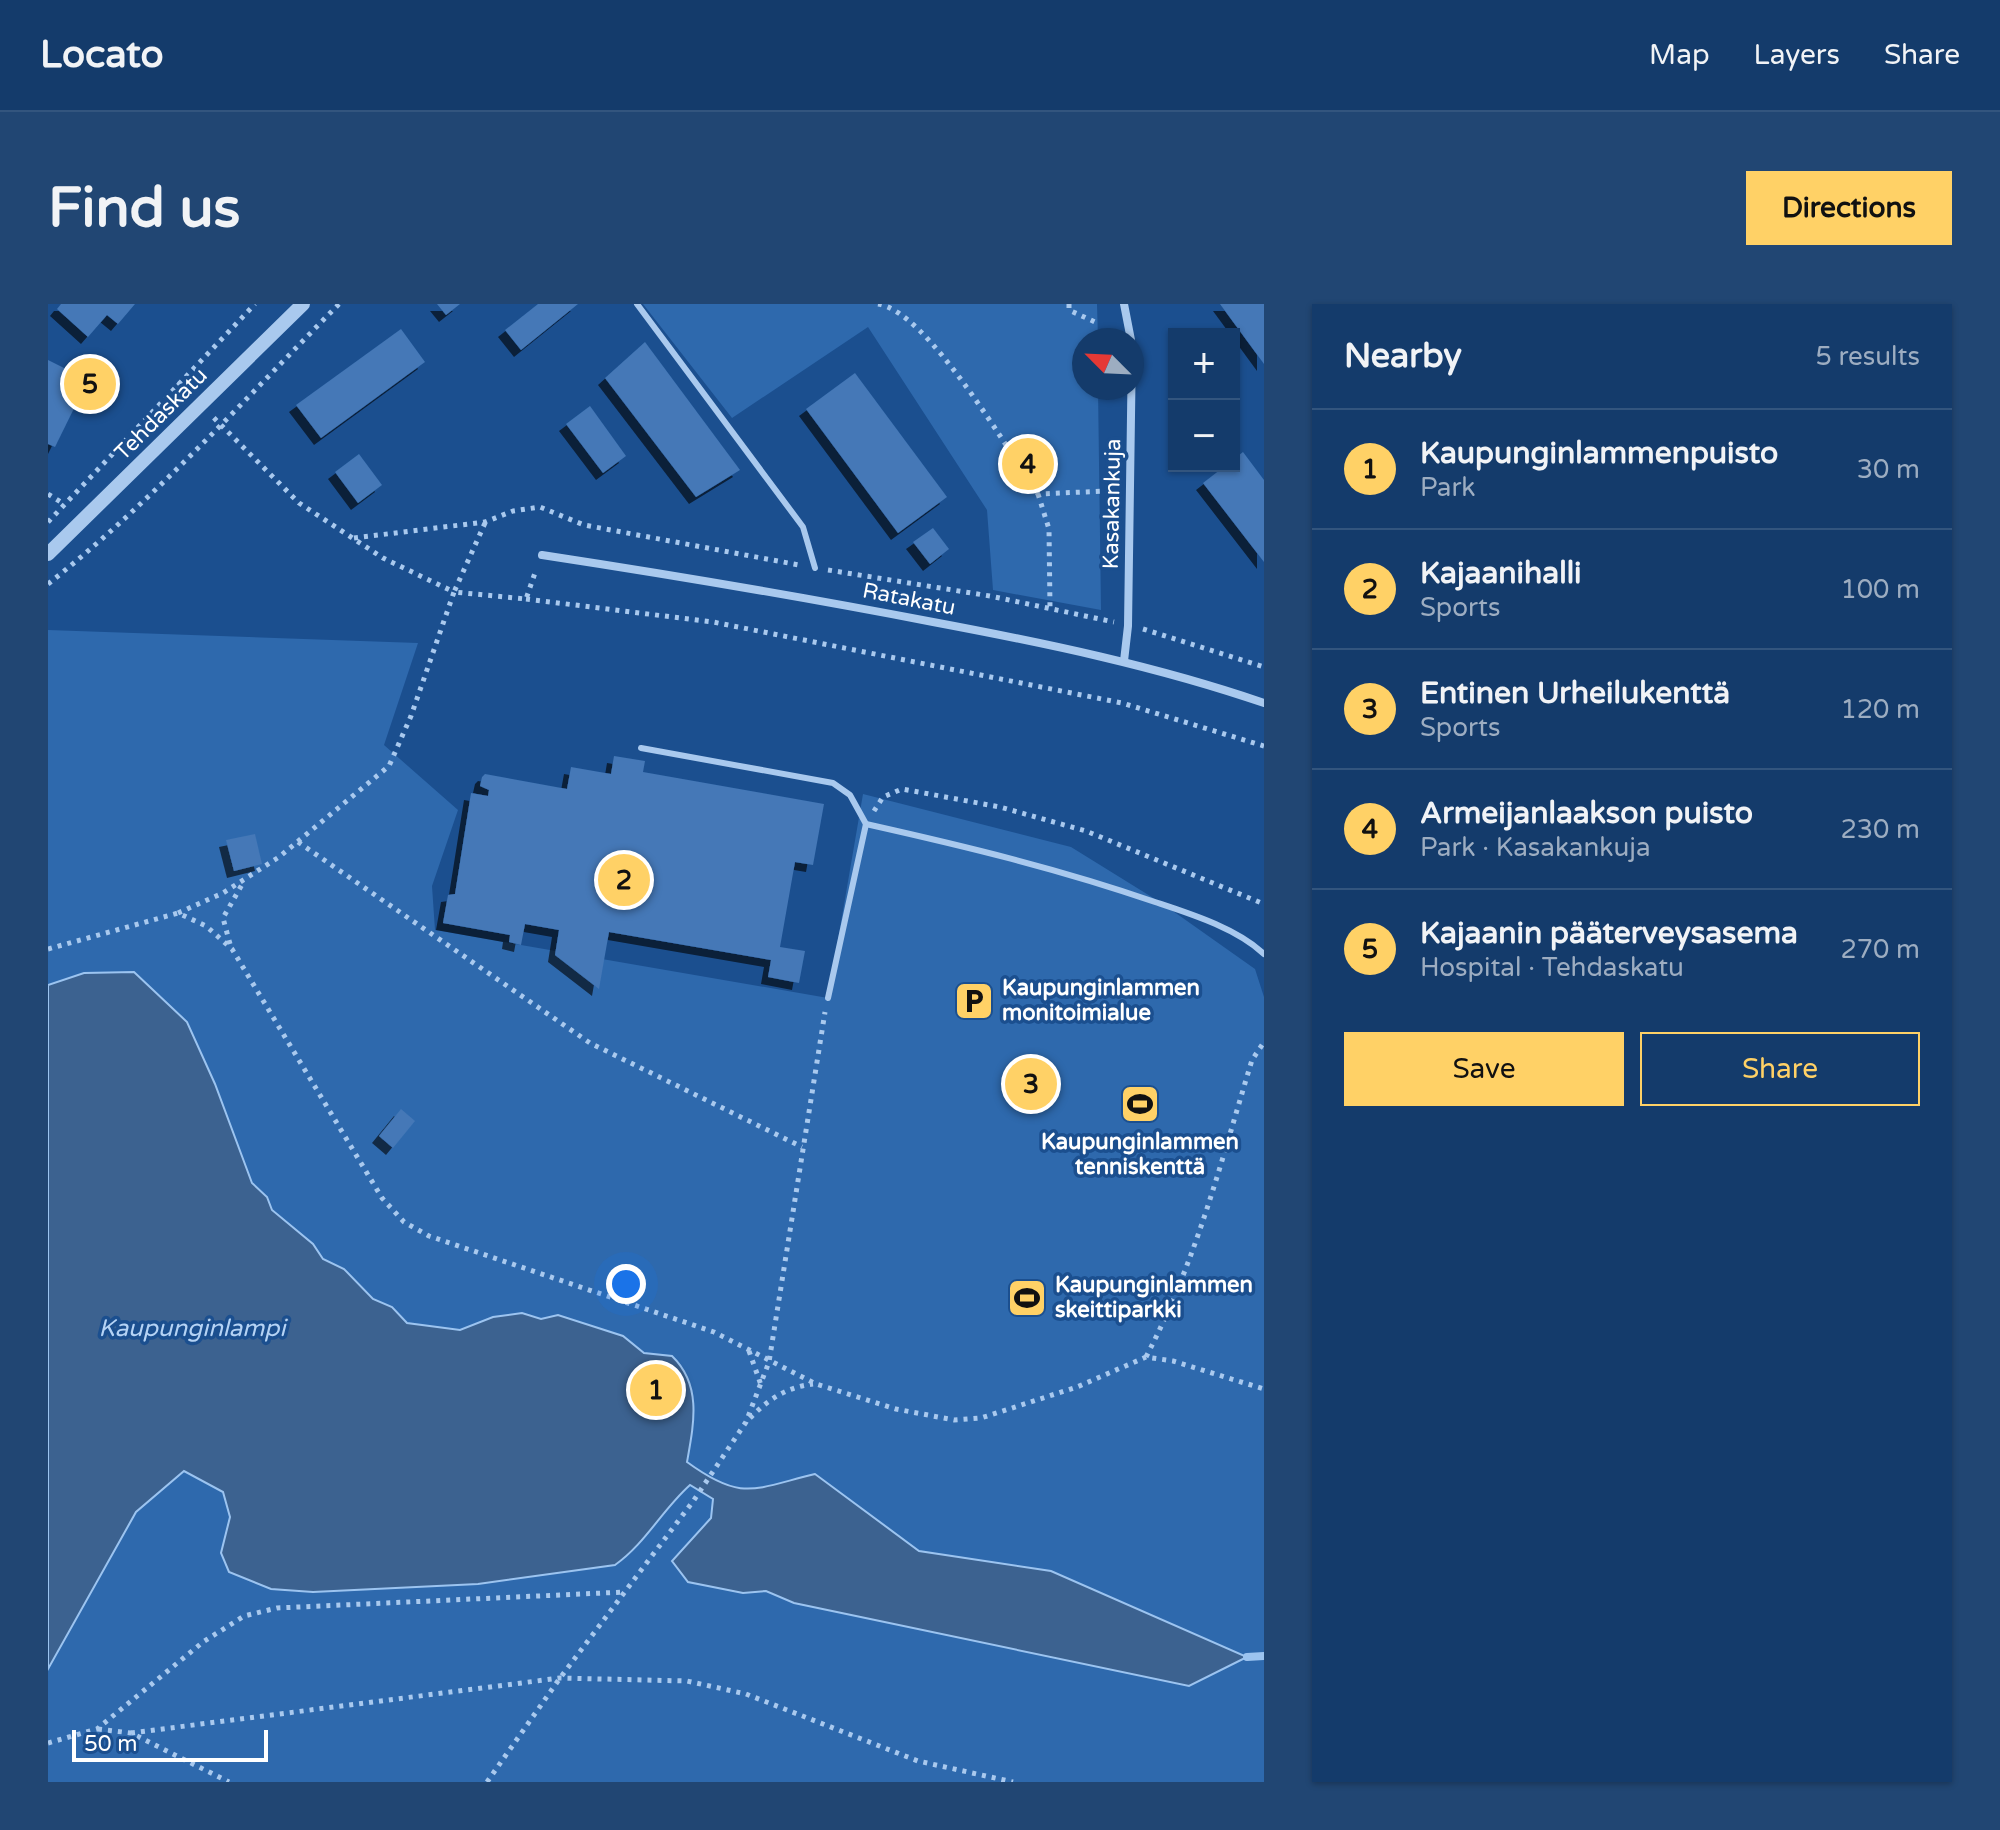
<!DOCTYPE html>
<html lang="en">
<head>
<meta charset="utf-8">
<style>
	:root { --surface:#143b6b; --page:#214673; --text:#f1f3f6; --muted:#9dadc1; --line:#33557e; --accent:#ffd166 }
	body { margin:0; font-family:"Varela Round",sans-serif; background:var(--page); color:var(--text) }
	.controls { position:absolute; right:24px; top:24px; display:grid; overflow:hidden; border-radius:0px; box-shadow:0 2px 6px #0004 }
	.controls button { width:72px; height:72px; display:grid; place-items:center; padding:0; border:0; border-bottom:2px solid var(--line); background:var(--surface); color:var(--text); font:40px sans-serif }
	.compass { position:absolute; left:1024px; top:24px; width:72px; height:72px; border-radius:50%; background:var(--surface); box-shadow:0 2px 6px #0004; rotate:294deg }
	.scale { position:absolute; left:24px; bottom:20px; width:196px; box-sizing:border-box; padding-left:8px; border:4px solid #fff; border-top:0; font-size:22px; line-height:28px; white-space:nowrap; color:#fff; -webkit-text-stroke:6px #1b4f8f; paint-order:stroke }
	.you { position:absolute; left:578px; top:980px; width:28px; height:28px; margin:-20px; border:6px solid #fff; border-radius:50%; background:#1a73e8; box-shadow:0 0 0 12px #1a73e833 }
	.badge { display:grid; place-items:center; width:52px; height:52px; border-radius:50%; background:var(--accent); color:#111; font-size:26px; font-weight:700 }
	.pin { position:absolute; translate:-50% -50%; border:4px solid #fff; box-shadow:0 2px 8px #0006 }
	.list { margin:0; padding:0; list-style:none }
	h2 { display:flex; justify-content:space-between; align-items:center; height:104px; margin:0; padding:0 32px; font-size:34px }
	h2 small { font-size:26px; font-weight:400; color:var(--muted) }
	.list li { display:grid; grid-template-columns:52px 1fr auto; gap:24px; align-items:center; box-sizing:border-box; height:120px; padding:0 32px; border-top:2px solid var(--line) }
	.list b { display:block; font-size:30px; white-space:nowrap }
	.list p { margin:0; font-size:26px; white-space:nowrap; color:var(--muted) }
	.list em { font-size:26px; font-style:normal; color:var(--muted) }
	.actions { display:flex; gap:16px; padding:24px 32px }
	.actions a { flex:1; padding:18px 0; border:2px solid var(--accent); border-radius:0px; text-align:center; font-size:28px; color:var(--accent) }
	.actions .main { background:var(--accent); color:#111 }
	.map { position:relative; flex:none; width:1216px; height:1478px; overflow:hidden; border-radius:0px }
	header { display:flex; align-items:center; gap:48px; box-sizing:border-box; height:112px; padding:0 40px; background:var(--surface); border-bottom:2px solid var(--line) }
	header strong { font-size:38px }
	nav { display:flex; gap:44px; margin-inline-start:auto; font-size:28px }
	.intro { display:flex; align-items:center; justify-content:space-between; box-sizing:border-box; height:192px; padding:0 48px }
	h1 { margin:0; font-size:56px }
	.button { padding:20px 36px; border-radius:0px; background:var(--accent); color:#111; font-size:28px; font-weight:700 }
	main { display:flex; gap:48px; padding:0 48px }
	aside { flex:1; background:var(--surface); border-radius:0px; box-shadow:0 2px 6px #0004 }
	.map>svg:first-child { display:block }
	.green { fill:#2e69ad }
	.water { fill:#3c6290; stroke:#9cc4f0; stroke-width:2 }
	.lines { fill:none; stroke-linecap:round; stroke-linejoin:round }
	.stream { stroke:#9cc4f0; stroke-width:8 }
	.building { fill:#4478b7; filter:url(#shadow) }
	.path { stroke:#a9c9ee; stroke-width:5; stroke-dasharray:4 6; stroke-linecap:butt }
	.service { stroke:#a9c9ee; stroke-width:6 }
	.minor { stroke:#a9c9ee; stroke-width:8 }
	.tertiary { stroke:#a9c9ee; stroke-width:14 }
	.labels { text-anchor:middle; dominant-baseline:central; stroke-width:7; stroke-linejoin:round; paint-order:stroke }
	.street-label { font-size:22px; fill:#fff; stroke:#1b4f8f }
	.poi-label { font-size:22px; font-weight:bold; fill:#fff; stroke:#1b4f8f; text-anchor:start }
	.water-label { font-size:24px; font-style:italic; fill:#b5d3f5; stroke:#1b4f8f }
</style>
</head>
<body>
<header>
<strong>Locato</strong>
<nav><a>Map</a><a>Layers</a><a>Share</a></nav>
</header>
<div class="intro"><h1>Find us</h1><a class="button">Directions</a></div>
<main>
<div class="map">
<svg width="1216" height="1478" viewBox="0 0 1216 1478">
	<defs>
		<filter id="shadow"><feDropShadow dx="-7" dy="7" stdDeviation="0" flood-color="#0009"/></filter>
	</defs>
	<rect width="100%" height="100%" fill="#1b4f8f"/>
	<g class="green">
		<polygon points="595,0 1049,0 1050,36 1036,36 1036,84 1050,84 1053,306 945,286 939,206 820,23 684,114"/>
		<polygon points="0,326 370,339 336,441 410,506 384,582 387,626 780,694 815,490 1023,543 1115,600 1207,665 1216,693 1216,1478 0,1478"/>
	</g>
	<path class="water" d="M86,668L139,718L167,780L204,879L219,893L224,906L265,940L275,955L296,965L325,995L344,1003L359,1019L412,1026L445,1013L474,1009L493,1015L510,1011L575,1032L596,1049L624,1052C654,1081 646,1119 639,1158C694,1198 705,1185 767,1170L871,1247L1003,1267L1199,1353L1141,1382L746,1299L718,1287L695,1289L640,1278L624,1257L663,1214L665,1195L642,1181C614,1206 597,1240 567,1261L430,1280L265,1288L223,1285L181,1268L173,1249L182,1213L175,1188L136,1167L88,1208L0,1365V681L36,669Z"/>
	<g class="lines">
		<polyline class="stream" points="1199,1353 1216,1352"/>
	</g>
	<g class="building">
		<polygon points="13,0 87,0 70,20 59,11 40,33 9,5"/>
		<polygon points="389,0 412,0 398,11"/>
		<polygon points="490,0 530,0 473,46 457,26"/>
		<polygon points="1172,0 1216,0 1216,60"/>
		<polygon points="353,25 377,58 273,134 248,101"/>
		<polygon points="597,38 692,166 648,193 557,74"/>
		<polygon points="0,56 40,76 7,143 0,140"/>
		<polygon points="807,69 899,193 850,229 758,105"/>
		<polygon points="542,102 578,152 555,169 518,120"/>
		<polygon points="1195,148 1216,176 1216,258 1155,179 1177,162 1186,162 1186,155"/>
		<polygon points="311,150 334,181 310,199 287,168"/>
		<polygon points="885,224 901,245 882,260 865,238"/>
		<polygon points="566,452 597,457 595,468 776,500 765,561 747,558 732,643 757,647 751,679 720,673 723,656 561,628 551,685 507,651 511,626 477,620 473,641 461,638 462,631 395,619 400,591 407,590 423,489 440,492 441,486 432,482 434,473 437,470 519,485 523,463 563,470"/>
		<polygon points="207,530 214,560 186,567 178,536"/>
		<polygon points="353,805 367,817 345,844 331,832"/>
	</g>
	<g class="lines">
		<g class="path">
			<path d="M830,0C880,8 959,145 990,190L1059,187"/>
			<polyline points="1021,0 1021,6 1049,19"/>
			<polyline points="130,78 140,89"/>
			<polyline points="0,190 16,200"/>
			<polyline points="990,190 1001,225 1002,304"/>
			<polyline points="0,218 207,0"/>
			<polyline points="437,219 406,288 478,295 488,266"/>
			<polyline points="306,234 437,218 465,207 492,203 536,221 751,261"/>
			<polyline points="780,266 942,292 1066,318"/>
			<path d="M0,280C106,196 196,96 291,0"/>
			<polyline points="478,295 665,318 973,379 1074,399 1216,442"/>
			<polyline points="1095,325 1216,363"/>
			<polyline points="826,507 835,493 854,485 952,503 1038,527 1216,600"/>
			<polyline points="250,538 542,739 754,843"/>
			<polyline points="130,609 175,589 231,553 341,462 363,412 406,288 335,254 251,199 165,113"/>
			<polyline points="182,640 175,614 196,577"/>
			<polyline points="0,645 130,609 158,622 184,645 334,894 356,918 381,932 666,1028 768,1080 848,1105 906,1116 933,1114 1029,1083 1098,1053 1125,1057 1216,1085"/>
			<polyline points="701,1047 713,1081"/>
			<path d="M1098,1053C1149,955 1172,861 1204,756L1216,738"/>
			<path d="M702,1114C720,1096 738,1083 765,1080"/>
			<polyline points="50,1425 83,1429 181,1478"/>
			<polyline points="83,1429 512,1374 639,1377 698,1390 870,1457 965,1478"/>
			<polyline points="0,1439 49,1425 155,1338 196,1312 229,1304 577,1288"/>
			<polyline points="439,1478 512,1374 646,1196 698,1118 721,1058 777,708"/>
		</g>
		<g class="service">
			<polyline points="589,0 755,223 767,264"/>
			<polyline points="593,444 785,479 802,491 818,520"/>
			<path d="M780,694L818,520C916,542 1012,565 1107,598C1143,610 1188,624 1216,650"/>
		</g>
		<g class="minor">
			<polyline points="1076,0 1083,36"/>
			<path d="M494,251C625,271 755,293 885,318C997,339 1108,362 1216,399"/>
			<polyline points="1076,357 1080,322 1084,42"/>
		</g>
		<polyline class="tertiary" points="0,250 255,0"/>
	</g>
	<defs>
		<g id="parking-square" transform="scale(2)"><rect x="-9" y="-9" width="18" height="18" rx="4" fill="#ffd166" stroke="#1b4f8f"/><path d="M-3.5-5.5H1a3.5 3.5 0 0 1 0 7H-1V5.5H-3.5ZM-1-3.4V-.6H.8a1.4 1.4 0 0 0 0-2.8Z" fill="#111"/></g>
		<g id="stadium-square" transform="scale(2)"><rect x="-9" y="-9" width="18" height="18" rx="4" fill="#ffd166" stroke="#1b4f8f"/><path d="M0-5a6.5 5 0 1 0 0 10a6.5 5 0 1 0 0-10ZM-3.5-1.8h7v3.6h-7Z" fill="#111"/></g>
	</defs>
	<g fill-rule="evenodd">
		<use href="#parking-square" x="926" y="697"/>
		<use href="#stadium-square" x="1092" y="800"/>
		<use href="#stadium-square" x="979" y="994"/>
	</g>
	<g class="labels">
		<g class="street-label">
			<text transform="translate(113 110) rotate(-45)">Tehdaskatu</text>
			<text transform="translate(1064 200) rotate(-89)">Kasakankuja</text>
			<text transform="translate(861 295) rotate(11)">Ratakatu</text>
		</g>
		<g class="poi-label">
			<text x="954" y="684">Kaupunginlammen<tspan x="954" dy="25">monitoimialue</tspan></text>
			<text x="1092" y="838" text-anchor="middle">Kaupunginlammen<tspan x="1092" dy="25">tenniskenttä</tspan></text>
			<text x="1007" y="981">Kaupunginlammen<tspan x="1007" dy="25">skeittiparkki</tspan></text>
		</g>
		<g class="water-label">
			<text x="144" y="1024">Kaupunginlampi</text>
		</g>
	</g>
</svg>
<div class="controls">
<button>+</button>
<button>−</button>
</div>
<svg class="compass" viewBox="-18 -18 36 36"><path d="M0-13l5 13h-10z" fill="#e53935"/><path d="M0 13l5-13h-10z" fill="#9dadc1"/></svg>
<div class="scale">50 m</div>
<div class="you"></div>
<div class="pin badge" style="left:608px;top:1086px">1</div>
<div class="pin badge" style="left:576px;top:576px">2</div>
<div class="pin badge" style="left:983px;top:780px">3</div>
<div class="pin badge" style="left:980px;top:160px">4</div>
<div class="pin badge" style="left:42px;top:80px">5</div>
</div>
<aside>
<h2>Nearby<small>5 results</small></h2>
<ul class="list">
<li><span class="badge">1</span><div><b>Kaupunginlammenpuisto</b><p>Park</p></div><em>30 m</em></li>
<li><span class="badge">2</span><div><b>Kajaanihalli</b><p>Sports</p></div><em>100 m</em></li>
<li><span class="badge">3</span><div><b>Entinen Urheilukenttä</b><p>Sports</p></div><em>120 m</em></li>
<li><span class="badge">4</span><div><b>Armeijanlaakson puisto</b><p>Park · Kasakankuja</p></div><em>230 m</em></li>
<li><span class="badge">5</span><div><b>Kajaanin pääterveysasema</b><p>Hospital · Tehdaskatu</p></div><em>270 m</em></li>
</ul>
<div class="actions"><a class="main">Save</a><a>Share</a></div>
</aside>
</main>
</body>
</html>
